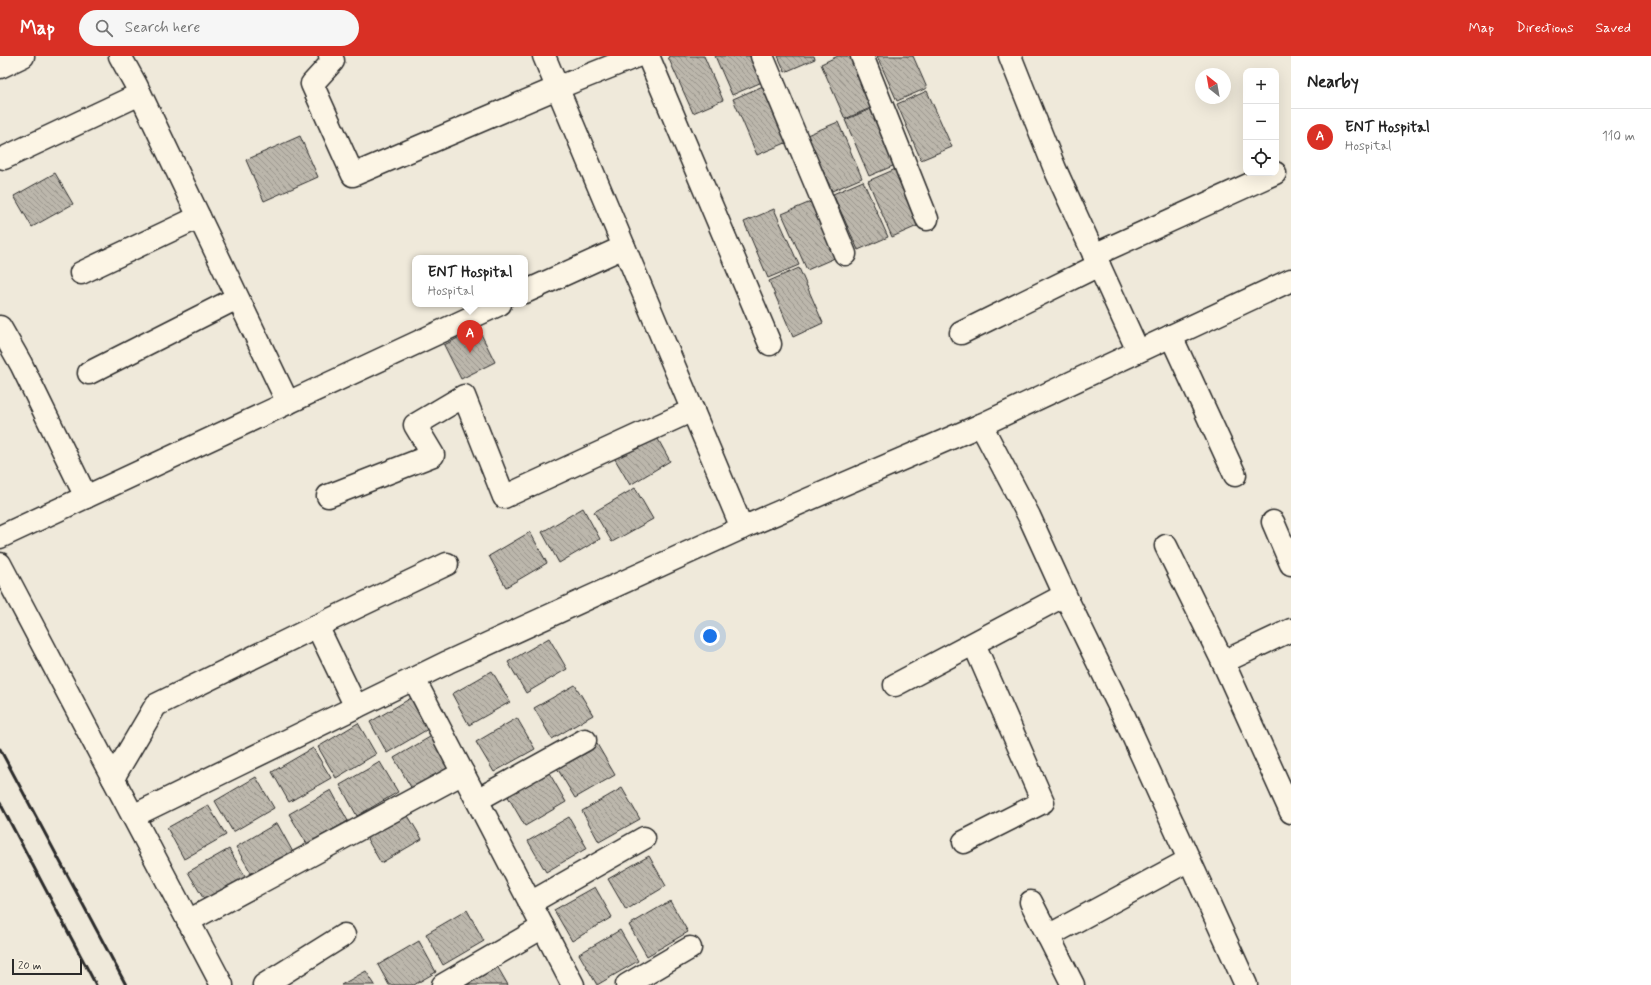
<!DOCTYPE html>
<html lang="en">
<head>
<meta charset="utf-8">
<style>
	:root { --surface:#fff; --page:#f6f6f6; --text:#222; --muted:#767676; --line:#e0e0e0; --accent:#d93025 }
	body { margin:0; font-family:Mynerve,sans-serif; background:var(--page); color:var(--text) }
	.controls { position:absolute; right:12px; top:12px; display:grid; overflow:hidden; border-radius:8px; box-shadow:0 4px 16px #0002 }
	.controls button { width:36px; height:36px; display:grid; place-items:center; padding:0; border:0; border-bottom:1px solid var(--line); background:var(--surface); color:var(--text); font:20px sans-serif }
	.compass { position:absolute; left:1195px; top:12px; width:36px; height:36px; border-radius:50%; background:var(--surface); box-shadow:0 4px 16px #0002; rotate:329deg }
	.scale { position:absolute; left:12px; bottom:10px; width:70px; box-sizing:border-box; padding-left:4px; border:2px solid #2b2b2b; border-top:0; font-size:11px; line-height:14px; white-space:nowrap; color:#2b2b2b; -webkit-text-stroke:3px #fcf5e5; paint-order:stroke }
	.you { position:absolute; left:710px; top:580px; width:14px; height:14px; margin:-10px; border:3px solid #fff; border-radius:50%; background:#1a73e8; box-shadow:0 0 0 6px #1a73e833 }
	.badge { display:grid; place-items:center; width:26px; height:26px; border-radius:50%; background:var(--accent); color:#fff; font-size:13px; font-weight:700 }
	.pin { position:absolute; translate:-50% -33px; filter:drop-shadow(0 1px 2px #0008) }
	.pin::after { content:''; position:absolute; top:21px; width:14px; height:12px; background:inherit; clip-path:polygon(0 0,100% 0,50% 100%) }
	.popup { position:absolute; left:412px; top:199px; width:116px; height:52px; box-sizing:border-box; display:grid; place-content:center; border-radius:8px; background:var(--surface); filter:drop-shadow(0 1px 3px #0005); font-size:13px; white-space:nowrap; color:var(--muted) }
	.popup b { font-size:15px; color:var(--text) }
	.popup::after { content:''; position:absolute; left:50%; top:100%; margin-left:-8px; border:8px solid transparent; border-top-color:var(--surface) }
	.list { margin:0; padding:0; list-style:none }
	h2 { display:flex; justify-content:space-between; align-items:center; height:52px; margin:0; padding:0 16px; font-size:17px }
	h2 small { font-size:13px; font-weight:400; color:var(--muted) }
	.list li { display:grid; grid-template-columns:26px 1fr auto; gap:12px; align-items:center; box-sizing:border-box; height:56px; padding:0 16px; border-top:1px solid var(--line) }
	.list b { display:block; font-size:15px; white-space:nowrap }
	.list p { margin:0; font-size:13px; white-space:nowrap; color:var(--muted) }
	.list em { font-size:13px; font-style:normal; color:var(--muted) }
	.icon { flex:none; width:22px; height:22px; fill:none; stroke:currentColor; stroke-width:2; stroke-linecap:round; stroke-linejoin:round }
	.map { position:relative; flex:none; width:1291px; height:929px; overflow:hidden }
	header { display:flex; align-items:center; gap:24px; box-sizing:border-box; height:56px; padding:0 20px; background:var(--accent); color:#fff }
	header strong { font-size:19px }
	nav { display:flex; gap:22px; margin-inline-start:auto; font-size:14px }
	.search { width:280px; height:36px; background:var(--page); display:flex; align-items:center; gap:10px; box-sizing:border-box; padding:0 14px; border-radius:22px; color:var(--muted); font-size:15px }
	main { display:flex }
	aside { flex:1; background:var(--surface) }
	.map>svg:first-child { display:block }
	.building { fill:url(#building-back-hatch); stroke:#2b2b2b }
	.lines { fill:none; stroke-linecap:round; stroke-linejoin:round }
	.minor-casing { stroke:#2b2b2b; stroke-width:25 }
	.tertiary-casing { stroke:#2b2b2b; stroke-width:25 }
	.minor { stroke:#fcf5e5; stroke-width:22 }
	.tertiary { stroke:#fcf5e5; stroke-width:22 }
	.rail { stroke:#2b2b2b; stroke-width:3 }
</style>
</head>
<body>
<header>
<strong>Map</strong>
<div class="search"><svg class="icon" aria-label="search" viewBox="0 0 24 24"><circle cx="10" cy="10" r="6"/><path d="M15 15l6 6"/></svg>Search here</div>
<nav><a>Map</a><a>Directions</a><a>Saved</a></nav>
</header>
<main>
<div class="map">
<svg width="1291" height="929" viewBox="0 0 1291 929">
	<defs>
		<pattern id="building-back-hatch" width="6" height="6" patternUnits="userSpaceOnUse"><rect width="6" height="6" fill="#bcb7ac"/><path d="M-1 5l2 2M0 0l6 6M5-1l2 2" fill="none" stroke="#99958c"/></pattern>
	</defs>
	<rect width="100%" height="100%" fill="#efe9da"/>
	<filter id="ink" filterUnits="userSpaceOnUse"><feTurbulence type="fractalNoise" baseFrequency=".025" numOctaves="2"/><feDisplacementMap in="SourceGraphic" scale="8" xChannelSelector="R" yChannelSelector="G"/><feConvolveMatrix kernelMatrix="1 2 1 2 8 2 1 2 1" color-interpolation-filters="sRGB"/></filter>
	<g filter="url(#ink)">
		<g class="building">
			<polygon points="670,0 704,0 723,44 693,57 668,1"/>
			<polygon points="715,0 751,0 762,26 732,39"/>
			<polygon points="778,0 814,0 815,3 785,16"/>
			<polygon points="838,0 853,0 875,50 845,63 821,8"/>
			<polygon points="877,0 913,0 927,32 897,45"/>
			<polygon points="763,30 788,86 757,99 733,43"/>
			<polygon points="927,35 952,91 921,104 897,48"/>
			<polygon points="875,51 900,107 869,120 845,64"/>
			<polygon points="838,66 862,122 832,135 807,79"/>
			<polygon points="300,80 318,121 264,145 246,104"/>
			<polygon points="898,112 922,168 892,181 868,125"/>
			<polygon points="55,117 73,148 32,171 14,140"/>
			<polygon points="863,125 888,181 858,194 833,138"/>
			<polygon points="813,145 837,201 807,214 782,158"/>
			<polygon points="774,153 799,209 768,222 744,166"/>
			<polygon points="799,212 823,267 793,281 769,225"/>
			<polygon points="478,272 495,306 461,323 444,289"/>
			<polygon points="653,374 670,405 630,429 612,398"/>
			<polygon points="635,432 653,463 612,486 594,456"/>
			<polygon points="583,452 600,483 559,507 542,476"/>
			<polygon points="530,476 547,507 506,531 489,500"/>
			<polygon points="549,582 567,613 526,637 508,606"/>
			<polygon points="492,615 510,646 469,669 452,638"/>
			<polygon points="575,629 593,659 552,683 534,652"/>
			<polygon points="411,642 428,673 387,697 370,666"/>
			<polygon points="517,662 535,693 494,716 476,686"/>
			<polygon points="358,667 376,698 336,722 318,691"/>
			<polygon points="435,678 453,709 412,733 394,702"/>
			<polygon points="597,688 615,719 575,742 557,712"/>
			<polygon points="313,692 331,722 289,746 272,716"/>
			<polygon points="380,706 398,736 357,760 340,729"/>
			<polygon points="548,715 566,746 525,770 507,739"/>
			<polygon points="256,721 274,752 233,776 215,745"/>
			<polygon points="622,732 640,763 599,786 582,755"/>
			<polygon points="331,734 348,765 307,788 289,758"/>
			<polygon points="208,749 226,779 184,803 167,772"/>
			<polygon points="404,753 422,783 381,807 363,776"/>
			<polygon points="569,761 587,792 546,816 528,785"/>
			<polygon points="277,767 294,798 254,822 236,791"/>
			<polygon points="229,793 247,823 206,847 188,816"/>
			<polygon points="649,800 666,830 626,854 608,823"/>
			<polygon points="595,831 612,861 572,885 554,854"/>
			<polygon points="670,845 688,876 647,900 629,869"/>
			<polygon points="467,854 484,885 443,909 426,878"/>
			<polygon points="620,874 638,905 597,929 579,898"/>
			<polygon points="419,885 436,916 414,929 389,929 378,909"/>
			<polygon points="493,903 508,929 454,929"/>
			<polygon points="366,915 375,929 341,929"/>
		</g>
		<g class="lines">
			<g class="minor-casing">
				<g id="minor">
					<polyline points="120,0 136,29 288,347"/>
					<polyline points="330,0 333,5 312,28 353,119 557,32 637,0"/>
					<polyline points="544,0 742,472 981,369 1291,224"/>
					<polyline points="648,0 770,288"/>
					<polyline points="762,0 845,198"/>
					<polyline points="862,0 927,163"/>
					<polyline points="1010,0 1055,113 1138,295"/>
					<polyline points="0,11 23,0"/>
					<polyline points="4,102 140,38"/>
					<polyline points="1094,199 1275,117"/>
					<polyline points="81,217 199,161"/>
					<polyline points="525,236 624,191"/>
					<polyline points="0,271 21,308 86,441"/>
					<polyline points="961,277 1099,209"/>
					<polyline points="1171,280 1235,419"/>
					<polyline points="89,317 237,242"/>
					<polyline points="981,369 1029,460 1065,539 1123,658 1246,929"/>
					<polyline points="328,440 433,399 415,369 464,340 504,441 693,354"/>
					<polyline points="1273,466 1291,508"/>
					<polyline points="0,481 500,248"/>
					<polyline points="1166,490 1223,606 1291,756"/>
					<polyline points="317,570 447,508"/>
					<polyline points="1223,606 1291,574"/>
					<polyline points="414,623 573,929"/>
					<polyline points="895,629 1065,539"/>
					<polyline points="113,722 156,649 317,570 356,651"/>
					<polyline points="477,744 585,684"/>
					<polyline points="133,760 448,606 742,472"/>
					<polyline points="964,786 1043,746 974,588"/>
					<polyline points="1031,846 1073,929"/>
					<polyline points="530,847 644,782"/>
					<polyline points="188,865 463,717"/>
					<polyline points="1048,880 1189,804"/>
					<polyline points="264,929 344,879"/>
					<polyline points="443,929 543,871"/>
					<polyline points="627,929 690,892"/>
				</g>
			</g>
			<g class="tertiary-casing">
				<polyline id="tertiary" points="0,508 222,929"/>
			</g>
			<use href="#minor" class="minor"/>
			<use href="#tertiary" class="tertiary"/>
			<g class="rail">
				<polyline points="0,693 126,929"/>
				<polyline points="0,747 96,929"/>
			</g>
		</g>
	</g>
</svg>
<div class="controls">
<button>+</button>
<button>−</button>
<button><svg class="icon" aria-label="locate" viewBox="0 0 24 24"><circle cx="12" cy="12" r="6"/><path d="M12 2v4M12 18v4M2 12h4M18 12h4"/></svg></button>
</div>
<svg class="compass" viewBox="-18 -18 36 36"><path d="M0-13l5 13h-10z" fill="#e53935"/><path d="M0 13l5-13h-10z" fill="#767676"/></svg>
<div class="scale">20 m</div>
<div class="you"></div>
<div class="pin badge" style="left:470px;top:297px">A</div>
<div class="popup"><b>ENT Hospital</b>Hospital</div>
</div>
<aside>
<h2>Nearby<small></small></h2>
<ul class="list">
<li><span class="badge">A</span><div><b>ENT Hospital</b><p>Hospital</p></div><em>110 m</em></li>
</ul>
</aside>
</main>
</body>
</html>
